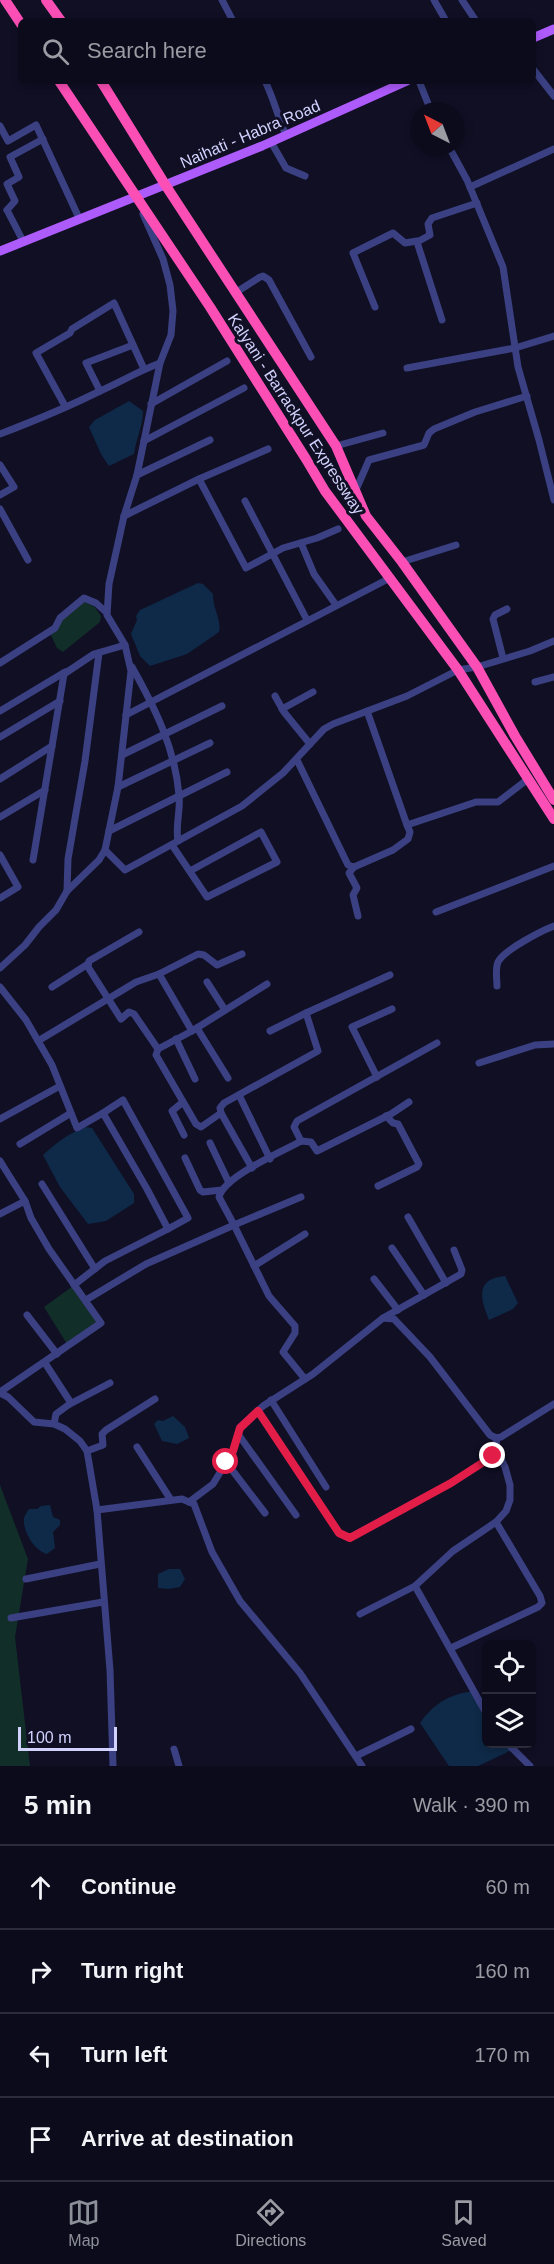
<!DOCTYPE html>
<html lang="en">
<head>
<meta charset="utf-8">
<style>
	:root { --surface:#0c0b1b; --page:#1a1928; --text:#f1f3f6; --muted:#9a9ba3; --line:#2c2b3a; --accent:#8c9099 }
	body { margin:0; font-family:Helvetica,sans-serif; background:var(--page); color:var(--text) }
	.controls { position:absolute; right:18px; bottom:18px; display:grid; overflow:hidden; border-radius:9px; box-shadow:0 3px 9px #0003 }
	.controls button { width:54px; height:54px; display:grid; place-items:center; padding:0; border:0; border-bottom:2px solid var(--line); background:var(--surface); color:var(--text); font:30px sans-serif }
	.compass { position:absolute; left:410px; top:102px; width:54px; height:54px; border-radius:50%; background:var(--surface); box-shadow:0 3px 9px #0003; rotate:318deg }
	.scale { position:absolute; left:18px; bottom:15px; width:99px; box-sizing:border-box; padding-left:6px; border:3px solid #d2d2fe; border-top:0; font-size:16px; line-height:21px; white-space:nowrap; color:#d2d2fe; -webkit-text-stroke:4px #100f24; paint-order:stroke }
	.stop { position:absolute; width:18px; height:18px; margin:-14px; border:4px solid #e11d48; border-radius:50%; background:#fff }
	.stop.end { background:#e11d48; border-color:#fff; box-shadow:0 2px 6px #0008 }
	.list { margin:0; padding:0; list-style:none }
	h2 { display:flex; justify-content:space-between; align-items:center; height:78px; margin:0; padding:0 24px; font-size:26px }
	h2 small { font-size:20px; font-weight:400; color:var(--muted) }
	.list li { display:grid; grid-template-columns:39px 1fr auto; gap:18px; align-items:center; box-sizing:border-box; height:84px; padding:0 24px; border-top:2px solid var(--line) }
	.list b { display:block; font-size:22px; white-space:nowrap }
	.list em { font-size:20px; font-style:normal; color:var(--muted) }
	.icon { flex:none; width:33px; height:33px; fill:none; stroke:currentColor; stroke-width:2; stroke-linecap:round; stroke-linejoin:round }
	.map { position:relative; flex:none; width:554px; height:1766px; overflow:hidden }
	.search { position:absolute; background:var(--surface); box-shadow:0 3px 9px #0003; left:18px; right:18px; top:18px; height:66px; display:flex; align-items:center; gap:15px; box-sizing:border-box; padding:0 21px; border-radius:9px; color:var(--muted); font-size:22px }
	.sheet { height:414px; background:var(--surface) }
	nav { display:flex; justify-content:space-around; align-items:center; box-sizing:border-box; height:84px; border-top:2px solid var(--line); background:var(--surface); font-size:16px; color:var(--muted) }
	nav a { display:grid; justify-items:center; gap:3px }
	nav .on { color:var(--accent) }
	.map>svg:first-child { display:block }
	.green { fill:#122e29 }
	.water { fill:#0e2a48 }
	.lines { fill:none; stroke-linecap:round; stroke-linejoin:round }
	.minor { stroke:#3a4082; stroke-width:7 }
	.major { stroke:#ae5bfc; stroke-width:9 }
	.highway { stroke:#fc4fb6; stroke-width:10 }
	.route { stroke:#e11d48; stroke-width:8 }
	.labels { text-anchor:middle; dominant-baseline:central; stroke-width:6; stroke-linejoin:round; paint-order:stroke }
	.street-label { font-size:16px; fill:#d2d2fe; stroke:#100f24 }
</style>
</head>
<body>
<div class="map">
<svg width="554" height="1766" viewBox="0 0 554 1766">
	<rect width="100%" height="100%" fill="#100f24"/>
	<g class="green">
		<polygon points="84,602 94,606 101,616 100,622 63,652 57,648 50,633 62,618"/>
		<polygon points="73,1286 102,1325 67,1344 44,1307"/>
		<polygon points="0,1485 28,1559 15,1637 30,1766 0,1766"/>
	</g>
	<g class="water">
		<path d="M129,401L143,411C143,426 136,439 134,454L109,466L101,454L89,427L95,420Z"/>
		<path d="M198,583L203,584L213,594C212,607 222,620 219,632L187,654L150,666L140,656L131,634L137,620L136,616L140,610Z"/>
		<path d="M86,1127L92,1128L134,1194V1203L106,1221L88,1224L60,1187L43,1155C56,1143 69,1133 86,1127Z"/>
		<path d="M505,1276L518,1303L513,1309L489,1320C480,1298 475,1279 505,1276Z"/>
		<polygon points="173,1416 185,1427 189,1438 177,1444 162,1441 154,1424 158,1420 163,1421"/>
		<path d="M50,1505L53,1517L60,1520V1525L53,1532L55,1548L47,1554C35,1551 22,1531 24,1518C25,1515 27,1512 29,1509H37L41,1506Z"/>
		<polygon points="169,1569 180,1569 185,1579 180,1587 168,1589 158,1588 158,1574"/>
		<path d="M474,1691L486,1710V1744H508L512,1750L478,1766H449L420,1723C434,1703 450,1694 474,1691Z"/>
	</g>
	<g class="lines">
		<g class="minor">
			<polyline points="222,0 233,21"/>
			<polyline points="434,0 446,21"/>
			<polyline points="462,0 476,21"/>
			<polyline points="533,69 554,96"/>
			<path d="M265,81C274,99 278,118 286,135"/>
			<polyline points="419,81 431,111"/>
			<polyline points="0,126 8,141 36,125 79,218"/>
			<polyline points="271,142 286,168 305,176"/>
			<polyline points="449,147 467,180 503,267 518,367 539,440 554,500"/>
			<polyline points="470,187 554,149"/>
			<polyline points="7,210 15,201 7,184 19,177 10,157 43,139"/>
			<polyline points="7,210 23,241"/>
			<polyline points="235,293 260,277 263,276 269,280 311,357"/>
			<polyline points="375,307 353,253 393,233 405,243 417,241"/>
			<polyline points="442,320 417,242 430,235 428,224 432,218 477,203"/>
			<polyline points="407,368 515,348 554,336"/>
			<polyline points="100,391 86,363 133,345"/>
			<polyline points="151,404 227,361"/>
			<polyline points="65,406 36,353 70,333 72,329 114,303 144,369"/>
			<path d="M0,434C34,421 68,407 100,391C120,382 139,371 160,363"/>
			<polyline points="144,441 244,388"/>
			<polyline points="336,446 383,433"/>
			<polyline points="0,465 14,487 0,495"/>
			<polyline points="137,475 210,440"/>
			<polyline points="199,479 246,568 283,548 317,538 338,529"/>
			<polyline points="355,492 369,460 424,445 429,433 434,429 475,412 527,396"/>
			<polyline points="245,501 307,620"/>
			<polyline points="0,509 28,560"/>
			<polyline points="124,516 199,479 268,449"/>
			<polyline points="301,543 314,574 336,605"/>
			<polyline points="402,562 456,545"/>
			<polyline points="503,658 493,619 495,615 507,609"/>
			<polyline points="0,663 55,628 60,618 84,598 96,603 106,612"/>
			<path d="M132,667C155,708 175,748 179,795C181,810 175,825 178,841"/>
			<polyline points="535,682 554,677"/>
			<polyline points="275,696 284,712 310,744"/>
			<polyline points="282,709 313,692"/>
			<polyline points="0,711 65,672"/>
			<polyline points="367,711 407,825 476,802 498,802 528,779"/>
			<polyline points="126,715 390,578"/>
			<polyline points="0,737 60,701"/>
			<polyline points="122,755 222,706"/>
			<polyline points="297,760 348,865 354,867 393,850 408,839 410,832 407,825"/>
			<polyline points="0,779 52,746"/>
			<polyline points="118,787 210,743"/>
			<polyline points="0,817 45,790"/>
			<polyline points="109,831 227,772"/>
			<polyline points="172,845 207,897 277,862 261,832 190,871"/>
			<polyline points="105,850 118,787 131,671 125,645 107,615 109,584 124,516 137,475 160,363 171,335 173,311 170,285 163,259 143,214"/>
			<polyline points="0,855 18,887 0,898"/>
			<polyline points="33,860 64,674 94,654 125,645"/>
			<polyline points="354,867 349,873 357,888 353,895 358,916"/>
			<polyline points="67,891 68,859 85,761 99,653"/>
			<polyline points="436,912 554,866"/>
			<polyline points="139,932 89,961 88,967 121,1019 129,1012 134,1014 158,1049 192,1031 159,974"/>
			<polyline points="0,968 25,945 39,927 56,910 67,891 99,860 105,850 125,870 242,806 283,773 324,729 333,724 407,696 458,670 477,667 530,651 554,641"/>
			<polyline points="207,982 225,1010"/>
			<path d="M497,986C497,979 495,969 498,962C504,950 541,931 554,926"/>
			<polyline points="0,987 26,1020 52,1065 77,1128 103,1113 147,1189 168,1229 105,1261 74,1285"/>
			<polyline points="52,987 88,964"/>
			<polyline points="197,1028 228,1078"/>
			<polyline points="192,1031 267,984"/>
			<polyline points="270,1031 306,1013"/>
			<polyline points="176,1039 195,1079"/>
			<polyline points="38,1041 136,982 159,974 198,954 204,955 217,965 242,954"/>
			<polyline points="158,1049 156,1055 196,1124 201,1127 221,1113 220,1108 224,1103 318,1051 306,1013 390,975"/>
			<polyline points="479,1063 535,1045 554,1044"/>
			<polyline points="377,1077 352,1027 392,1009"/>
			<polyline points="239,1095 270,1159"/>
			<polyline points="183,1102 172,1111 184,1135"/>
			<polyline points="103,1113 123,1100 188,1218 168,1229"/>
			<polyline points="221,1113 252,1168"/>
			<polyline points="0,1119 60,1086"/>
			<polyline points="301,1141 294,1127 297,1121 437,1043"/>
			<polyline points="210,1143 229,1183"/>
			<polyline points="20,1144 71,1113"/>
			<polyline points="185,1158 200,1190 203,1192 222,1190"/>
			<polyline points="0,1161 25,1201 31,1218 49,1249 101,1323 0,1392"/>
			<polyline points="42,1184 95,1269"/>
			<polyline points="378,1186 417,1167 419,1164 398,1124 393,1123 386,1116"/>
			<polyline points="301,1197 234,1225 269,1296 295,1326 295,1333 283,1352 305,1379"/>
			<polyline points="0,1214 25,1201"/>
			<polyline points="408,1217 446,1283"/>
			<polyline points="392,1248 424,1295"/>
			<polyline points="254,1266 305,1234"/>
			<polyline points="374,1279 398,1310"/>
			<path d="M86,1300L146,1264L234,1225L219,1197C224,1176 282,1152 301,1141L311,1142L317,1151L391,1114L409,1102"/>
			<polyline points="27,1315 57,1354"/>
			<polyline points="383,1318 461,1274 462,1270 454,1250"/>
			<polyline points="45,1363 71,1403 56,1414 54,1424"/>
			<polyline points="0,1393 8,1397 34,1422 54,1424 65,1429 80,1441 87,1451 97,1510 110,1670 113,1766"/>
			<polyline points="271,1400 326,1487"/>
			<polyline points="70,1404 110,1383"/>
			<polyline points="258,1411 339,1533 349,1538 451,1483 493,1456 497,1451 496,1438"/>
			<polyline points="238,1434 296,1515"/>
			<polyline points="137,1447 171,1500"/>
			<polyline points="87,1451 103,1445 102,1434 106,1430 155,1399"/>
			<polyline points="226,1462 265,1513"/>
			<polyline points="189,1502 213,1484 233,1451 240,1427 263,1406 313,1374 383,1318 394,1319 430,1357 490,1435 496,1438 501,1437 554,1404"/>
			<polyline points="97,1510 182,1499 194,1504 212,1552 240,1601 300,1673 362,1766"/>
			<polyline points="26,1579 100,1564"/>
			<polyline points="415,1586 486,1713"/>
			<polyline points="360,1614 415,1586 453,1551 496,1522 506,1511 510,1500 510,1485 505,1467 497,1451"/>
			<polyline points="11,1618 103,1602"/>
			<polyline points="451,1648 538,1607 542,1603 540,1596 496,1522"/>
			<polyline points="508,1744 530,1766"/>
			<polyline points="174,1749 179,1766"/>
			<polyline points="356,1756 411,1729"/>
		</g>
		<g class="major">
			<polyline points="533,38 554,29"/>
			<polyline points="0,251 262,146 407,81"/>
		</g>
		<g class="highway">
			<polyline points="5,0 21,24"/>
			<polyline points="46,0 61,21"/>
			<polyline points="59,81 210,307 306,459 325,491 458,670 554,819"/>
			<polyline points="101,81 166,186 336,446 366,516 402,562 477,667 515,736 554,800"/>
		</g>
	</g>
	<g class="lines">
		<polyline class="route" points="226,1462 233,1451 240,1428 258,1411 339,1533 350,1538 451,1483 493,1456"/>
	</g>
	<g class="labels">
		<g class="street-label">
			<text transform="translate(250 134) rotate(-23)">Naihati - Habra Road</text>
			<text transform="translate(296 414) rotate(57)">Kalyani - Barrackpur Expressway</text>
		</g>
	</g>
</svg>
<div class="controls">
<button><svg class="icon" aria-label="locate" viewBox="0 0 24 24"><circle cx="12" cy="12" r="6"/><path d="M12 2v4M12 18v4M2 12h4M18 12h4"/></svg></button>
<button><svg class="icon" aria-label="layers" viewBox="0 0 24 24"><path d="M12 4l9 5-9 5-9-5zM3 14l9 5 9-5"/></svg></button>
</div>
<svg class="compass" viewBox="-18 -18 36 36"><path d="M0-13l5 13h-10z" fill="#e53935"/><path d="M0 13l5-13h-10z" fill="#9a9ba3"/></svg>
<div class="scale">100 m</div>
<div class="stop" style="left:226px;top:1462px"></div>
<div class="stop end" style="left:493px;top:1456px"></div>
<div class="search"><svg class="icon" aria-label="search" viewBox="0 0 24 24"><circle cx="10" cy="10" r="6"/><path d="M15 15l6 6"/></svg>Search here</div>
</div>
<section class="sheet">
<h2>5 min<small>Walk · 390 m</small></h2>
<ul class="list">
<li><svg class="icon" aria-label="ahead" viewBox="0 0 24 24"><path d="M12 20V5M6 11l6-6 6 6"/></svg><div><b>Continue</b></div><em>60 m</em></li>
<li><svg class="icon" aria-label="right" viewBox="0 0 24 24"><path d="M7 20v-9h11M14 6l5 5-5 5"/></svg><div><b>Turn right</b></div><em>160 m</em></li>
<li><svg class="icon" aria-label="left" viewBox="0 0 24 24"><path d="M17 20v-9H6M10 6l-5 5 5 5"/></svg><div><b>Turn left</b></div><em>170 m</em></li>
<li><svg class="icon" aria-label="arrive" viewBox="0 0 24 24"><path d="M6 21V4h12l-3 4 3 4H6"/></svg><div><b>Arrive at destination</b></div></li>
</ul>
</section>
<nav>
<a class="on"><svg class="icon" aria-label="map" viewBox="0 0 24 24"><path d="M3 6l6-2 6 2 6-2v14l-6 2-6-2-6 2zM9 4v14M15 6v14"/></svg>Map</a>
<a><svg class="icon" aria-label="directions" viewBox="0 0 24 24"><path d="M12 3l9 9-9 9-9-9zM9 14v-3h6M13 9l2 2-2 2"/></svg>Directions</a>
<a><svg class="icon" aria-label="saved" viewBox="0 0 24 24"><path d="M7 4h10v16l-5-4-5 4z"/></svg>Saved</a>
</nav>
</body>
</html>
